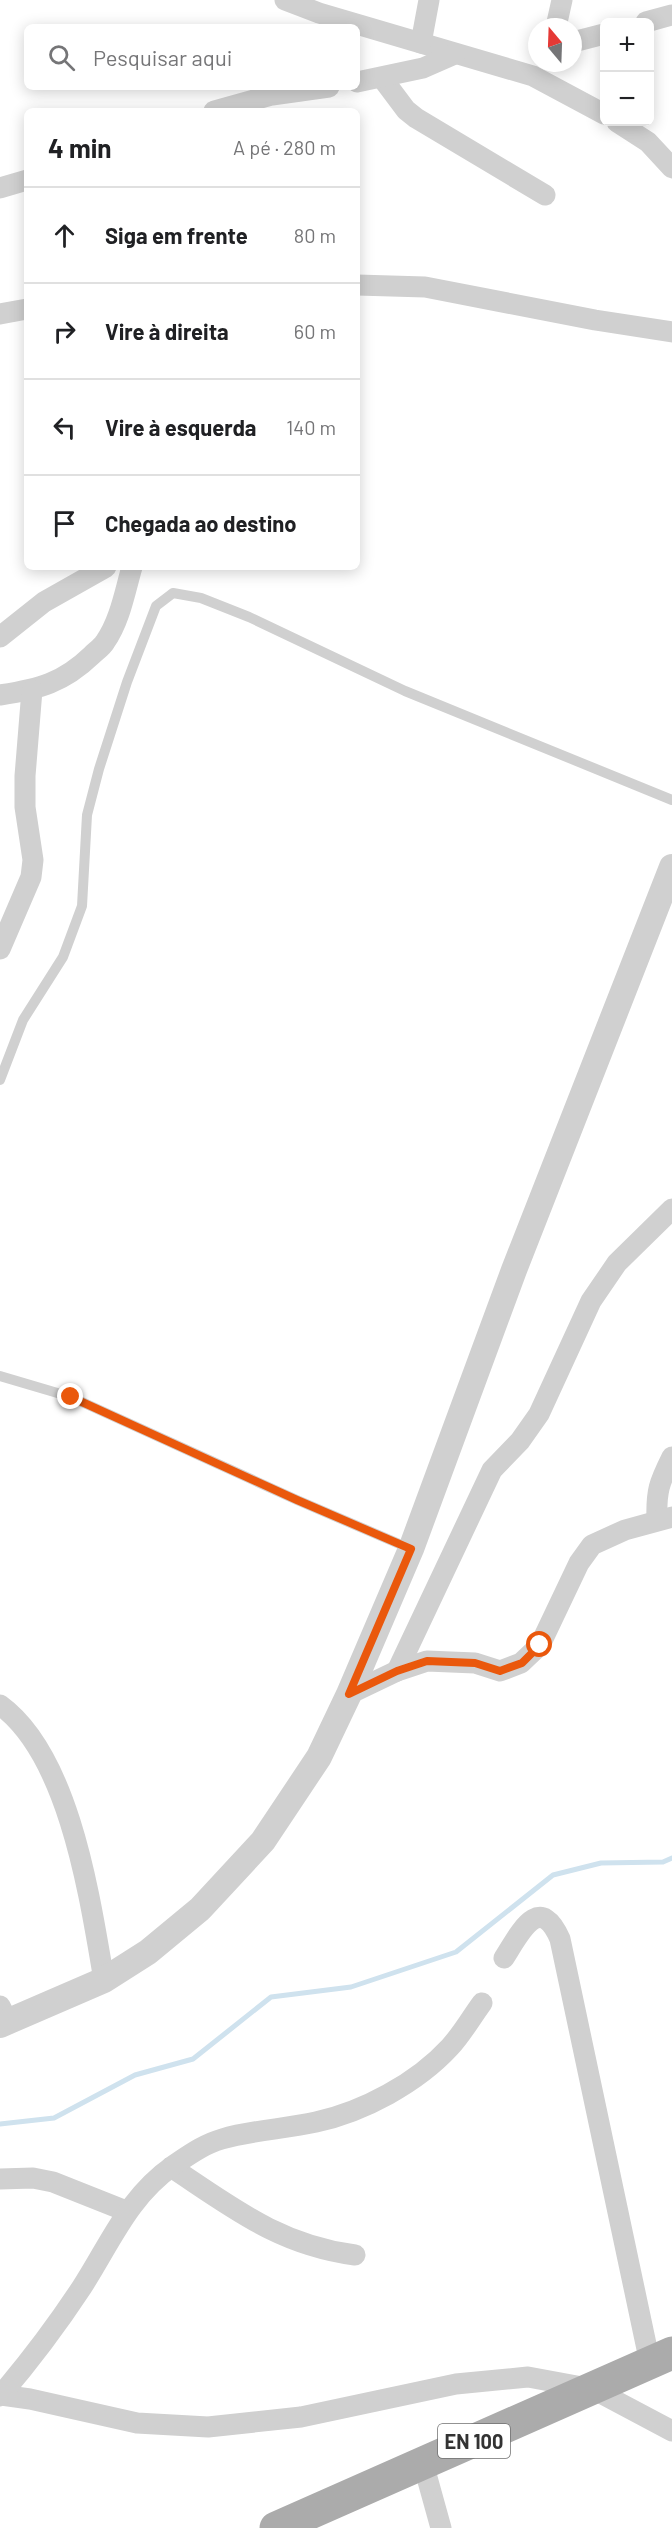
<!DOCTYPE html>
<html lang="pt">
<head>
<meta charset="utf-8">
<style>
	:root { --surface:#fff; --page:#f2f2f2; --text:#202124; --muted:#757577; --line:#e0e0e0 }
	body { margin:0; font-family:Barlow,sans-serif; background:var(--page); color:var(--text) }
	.controls { position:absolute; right:18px; top:18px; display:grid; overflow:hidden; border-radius:9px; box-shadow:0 3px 15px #0003 }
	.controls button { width:54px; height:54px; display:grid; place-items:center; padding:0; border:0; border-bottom:2px solid var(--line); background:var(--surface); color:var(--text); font:30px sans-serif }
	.compass { position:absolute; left:528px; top:18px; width:54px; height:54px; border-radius:50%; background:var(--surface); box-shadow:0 3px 15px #0003; rotate:341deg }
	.stop { position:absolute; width:18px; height:18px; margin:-14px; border:4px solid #ea580c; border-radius:50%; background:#fff }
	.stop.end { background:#ea580c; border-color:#fff; box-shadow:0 2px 6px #0008 }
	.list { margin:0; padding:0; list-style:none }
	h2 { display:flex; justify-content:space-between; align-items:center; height:78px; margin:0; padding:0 24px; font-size:26px }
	h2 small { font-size:20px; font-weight:400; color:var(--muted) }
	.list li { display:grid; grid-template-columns:39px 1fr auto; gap:18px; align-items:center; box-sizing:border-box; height:96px; padding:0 24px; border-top:2px solid var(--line) }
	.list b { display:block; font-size:22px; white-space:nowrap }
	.list em { font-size:20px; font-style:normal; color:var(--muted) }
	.icon { flex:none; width:33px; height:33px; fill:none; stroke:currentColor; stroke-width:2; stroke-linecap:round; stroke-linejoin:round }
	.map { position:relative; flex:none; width:672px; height:2528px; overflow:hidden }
	.search { position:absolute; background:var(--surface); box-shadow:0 3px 15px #0003; left:24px; top:24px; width:336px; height:66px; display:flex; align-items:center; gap:15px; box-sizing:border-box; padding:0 21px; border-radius:9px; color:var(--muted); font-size:22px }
	.panel { position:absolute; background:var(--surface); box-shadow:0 3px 15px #0003; left:24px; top:108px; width:336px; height:462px; border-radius:9px }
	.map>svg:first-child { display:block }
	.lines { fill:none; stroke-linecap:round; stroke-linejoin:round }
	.stream { stroke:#cfe2ee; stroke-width:5 }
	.service { stroke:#d0d0d0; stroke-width:10 }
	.minor { stroke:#d0d0d0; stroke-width:21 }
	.tertiary { stroke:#d0d0d0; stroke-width:26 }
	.primary { stroke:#ababab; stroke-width:33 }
	.route { stroke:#ea580c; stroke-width:8 }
	.labels { text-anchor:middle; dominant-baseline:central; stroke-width:6; stroke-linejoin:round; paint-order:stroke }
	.shield { fill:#fff; stroke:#707070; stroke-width:1.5 }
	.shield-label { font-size:20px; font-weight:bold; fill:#333 }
</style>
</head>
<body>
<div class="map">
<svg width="672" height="2528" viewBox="0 0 672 2528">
	<rect width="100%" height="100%" fill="#fff"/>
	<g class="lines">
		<polyline class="stream" points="0,2124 54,2118 135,2075 193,2059 271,1997 351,1987 456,1952 553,1875 601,1863 663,1862 672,1858"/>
		<g class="service">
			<polyline points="0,1080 23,1020 63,957 82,906 87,815 99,769 127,682 156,606 173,593 201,598 249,617 405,691 672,800"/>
			<polyline points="0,1376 71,1397 297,1500 411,1549"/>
		</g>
		<g class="minor">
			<polyline points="285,0 319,13 533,76 604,114"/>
			<polyline points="646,22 672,15"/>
			<polyline points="556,27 562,0"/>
			<polyline points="573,42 604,34"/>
			<polyline points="421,43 429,0"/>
			<polyline points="382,78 406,110 416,118 545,195"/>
			<polyline points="357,82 423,68 455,54"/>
			<polyline points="214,111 272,95 329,87"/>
			<polyline points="617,122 648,142 672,168"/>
			<polyline points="0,188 27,180"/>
			<polyline points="357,285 425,287 595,320 672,332"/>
			<polyline points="0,314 27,309"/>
			<polyline points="0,637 44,602 106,567"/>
			<path d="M0,695C39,689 63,683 92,655C96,651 102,647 105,642C120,621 125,591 132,567"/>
			<polyline points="0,949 31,877 33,860 25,807 25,776 32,690"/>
			<path d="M657,1520C656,1491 659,1483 672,1457"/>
			<polyline points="397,1671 492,1470 520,1441 539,1414 591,1301 617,1263 672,1209"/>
			<polyline points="349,1694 397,1671 427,1661 475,1663 500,1671 521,1663 540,1645 579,1563 592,1545 625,1530 672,1517"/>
			<path d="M0,1705C70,1756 90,1899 104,1980"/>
			<path d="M504,1958C519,1935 539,1891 560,1939L650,2363"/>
			<polyline points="0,2006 8,2022"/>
			<path d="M171,2167C233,2208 279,2245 355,2255"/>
			<polyline points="0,2179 33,2178 53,2182 126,2211"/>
			<polyline points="1,2395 30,2399 137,2423 208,2427 301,2417 456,2384 528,2377 593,2389 672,2431"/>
			<path d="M0,2396C29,2362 57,2325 82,2287C111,2242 128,2197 174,2165C189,2155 204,2144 222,2139C252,2130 285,2129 316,2122C363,2112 417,2083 450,2047C462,2034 471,2018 482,2003"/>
			<polyline points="423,2463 441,2528"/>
		</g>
		<polyline class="tertiary" points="0,2025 104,1980 148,1952 200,1909 263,1841 319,1757 349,1694 411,1549 514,1270 672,867"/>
		<polyline class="primary" points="276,2528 672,2353"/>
	</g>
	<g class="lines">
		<polyline class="route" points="71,1397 297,1500 411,1549 349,1694 397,1671 427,1661 475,1663 500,1671 522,1663 540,1645"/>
	</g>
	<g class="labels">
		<rect class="shield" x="438" y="2424" width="72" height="34" rx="4.5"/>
		<g class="shield-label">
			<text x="474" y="2441">EN 100</text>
		</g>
	</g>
</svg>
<div class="controls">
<button>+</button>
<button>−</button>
</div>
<svg class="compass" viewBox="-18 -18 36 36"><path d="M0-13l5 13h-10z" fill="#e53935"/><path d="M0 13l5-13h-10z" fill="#757577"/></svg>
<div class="stop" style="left:540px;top:1645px"></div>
<div class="stop end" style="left:71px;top:1397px"></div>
<div class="search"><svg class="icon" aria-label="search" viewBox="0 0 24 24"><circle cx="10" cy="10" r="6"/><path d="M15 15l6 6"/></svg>Pesquisar aqui</div>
<section class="panel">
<h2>4 min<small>A pé · 280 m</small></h2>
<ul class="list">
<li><svg class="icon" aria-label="ahead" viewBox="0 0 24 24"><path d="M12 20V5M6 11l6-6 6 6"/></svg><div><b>Siga em frente</b></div><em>80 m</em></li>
<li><svg class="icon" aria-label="right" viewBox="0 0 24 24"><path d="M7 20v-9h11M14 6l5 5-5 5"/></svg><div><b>Vire à direita</b></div><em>60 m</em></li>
<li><svg class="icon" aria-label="left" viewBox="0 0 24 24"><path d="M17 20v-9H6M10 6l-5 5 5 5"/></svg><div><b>Vire à esquerda</b></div><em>140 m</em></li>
<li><svg class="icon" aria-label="arrive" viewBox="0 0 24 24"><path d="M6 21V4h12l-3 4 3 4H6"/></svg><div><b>Chegada ao destino</b></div></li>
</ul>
</section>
</div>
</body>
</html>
